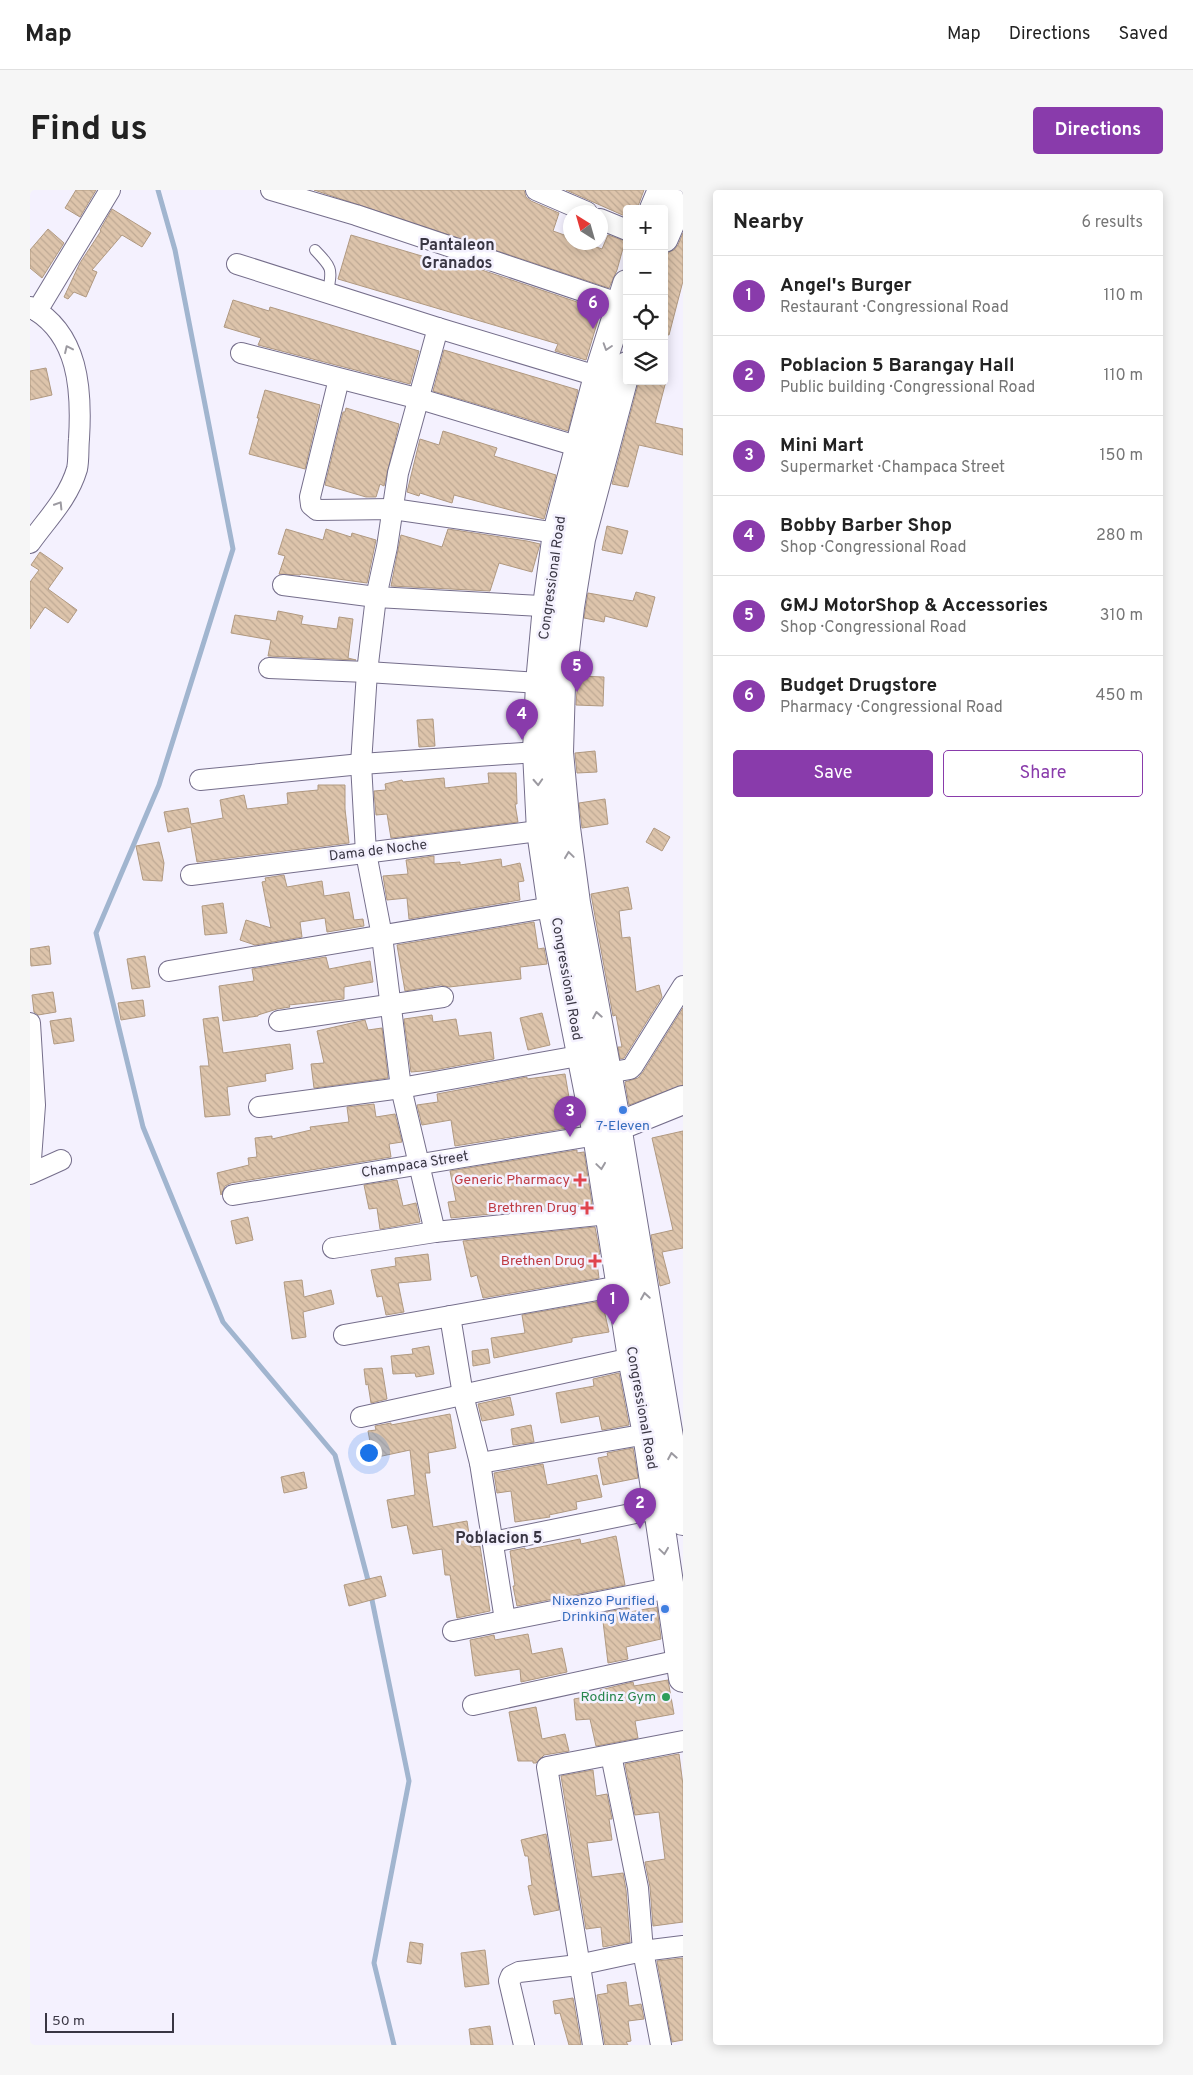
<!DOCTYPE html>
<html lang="en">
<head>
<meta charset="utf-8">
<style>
	:root { --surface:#fff; --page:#f6f6f6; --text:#222; --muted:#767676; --line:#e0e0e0; --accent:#893bab }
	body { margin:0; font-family:Overpass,sans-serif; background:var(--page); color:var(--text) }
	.controls { position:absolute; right:15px; top:15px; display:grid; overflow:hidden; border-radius:5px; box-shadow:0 2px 12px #0003 }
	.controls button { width:45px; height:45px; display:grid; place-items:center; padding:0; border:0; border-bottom:1px solid var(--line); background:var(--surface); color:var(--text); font:25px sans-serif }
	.compass { position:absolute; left:533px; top:15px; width:45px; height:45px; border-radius:50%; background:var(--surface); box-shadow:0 2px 12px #0003; rotate:323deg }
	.scale { position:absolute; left:15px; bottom:12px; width:129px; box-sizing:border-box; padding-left:5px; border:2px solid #393643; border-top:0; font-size:14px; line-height:18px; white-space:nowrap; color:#393643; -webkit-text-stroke:4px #f4f1fe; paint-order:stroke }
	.you { position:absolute; left:338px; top:1262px; width:18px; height:18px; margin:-12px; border:4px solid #fff; border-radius:50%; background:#1a73e8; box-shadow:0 0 0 8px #1a73e833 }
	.badge { display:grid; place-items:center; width:32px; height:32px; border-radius:50%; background:var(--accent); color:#fff; font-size:16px; font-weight:700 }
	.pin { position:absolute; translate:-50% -41px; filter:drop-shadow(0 1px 2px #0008) }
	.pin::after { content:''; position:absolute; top:26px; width:18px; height:15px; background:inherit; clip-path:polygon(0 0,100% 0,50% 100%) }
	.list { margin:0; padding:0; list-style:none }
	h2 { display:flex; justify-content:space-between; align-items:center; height:65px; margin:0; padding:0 20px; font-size:21px }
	h2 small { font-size:16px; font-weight:400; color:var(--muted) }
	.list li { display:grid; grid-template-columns:32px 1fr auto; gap:15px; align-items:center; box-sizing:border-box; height:80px; padding:0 20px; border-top:1px solid var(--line) }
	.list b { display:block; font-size:19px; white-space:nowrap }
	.list p { margin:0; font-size:16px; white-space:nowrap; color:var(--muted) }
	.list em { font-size:16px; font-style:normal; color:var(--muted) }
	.actions { display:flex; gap:10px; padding:15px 20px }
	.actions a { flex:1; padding:11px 0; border:1px solid var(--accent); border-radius:5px; text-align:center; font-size:18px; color:var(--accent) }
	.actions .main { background:var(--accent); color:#fff }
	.icon { flex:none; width:28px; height:28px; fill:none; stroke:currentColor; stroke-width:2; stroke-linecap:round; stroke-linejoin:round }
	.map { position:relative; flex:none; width:653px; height:1855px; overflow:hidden; border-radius:5px }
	header { display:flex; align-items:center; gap:30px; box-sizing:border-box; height:70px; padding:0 25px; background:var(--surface); border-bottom:1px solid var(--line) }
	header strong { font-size:24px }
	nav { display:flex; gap:28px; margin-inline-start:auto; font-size:18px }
	.intro { display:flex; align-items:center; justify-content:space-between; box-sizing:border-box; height:120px; padding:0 30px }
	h1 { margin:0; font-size:35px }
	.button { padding:12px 22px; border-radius:5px; background:var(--accent); color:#fff; font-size:18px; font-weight:700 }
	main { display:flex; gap:30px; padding:0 30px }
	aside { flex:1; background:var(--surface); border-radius:5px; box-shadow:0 2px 12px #0003 }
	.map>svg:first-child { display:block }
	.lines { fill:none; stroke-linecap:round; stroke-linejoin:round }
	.stream { stroke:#a1b5cf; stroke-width:5 }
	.building { fill:url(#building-back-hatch); stroke:#b09981 }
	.lane-casing { stroke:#756e8b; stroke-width:12 }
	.street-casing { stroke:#756e8b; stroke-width:22 }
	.secondary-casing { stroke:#756e8b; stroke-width:30 }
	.lane { stroke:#fff; stroke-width:10 }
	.street { stroke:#fff; stroke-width:20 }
	.secondary { stroke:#fff; stroke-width:28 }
	.oneway { stroke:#9c9aa1 }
	.shop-dot { fill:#3f7fe0; stroke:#f4f1fe; stroke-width:2 }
	.health-dot { fill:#e0444e; stroke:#f4f1fe; stroke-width:2 }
	.leisure-dot { fill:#2e9e5b; stroke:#f4f1fe; stroke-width:2 }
	.labels { text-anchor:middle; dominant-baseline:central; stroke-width:5; stroke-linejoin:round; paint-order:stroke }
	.street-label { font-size:14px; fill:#393643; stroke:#f4f1fe }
	.shop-label { font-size:14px; fill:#366cbe; stroke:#f4f1fe }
	.health-label { font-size:14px; fill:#be3a42; stroke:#f4f1fe; text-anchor:end }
	.leisure-label { font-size:14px; fill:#27864d; stroke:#f4f1fe; text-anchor:end }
	.quarter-label { font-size:16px; font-weight:bold; fill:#393643; stroke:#f4f1fe }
</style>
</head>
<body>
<header>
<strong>Map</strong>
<nav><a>Map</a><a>Directions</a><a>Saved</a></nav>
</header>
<div class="intro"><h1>Find us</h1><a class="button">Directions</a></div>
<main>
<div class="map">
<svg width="653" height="1855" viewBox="0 0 653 1855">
	<defs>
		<pattern id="building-back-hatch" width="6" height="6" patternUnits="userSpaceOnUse" patternTransform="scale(1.25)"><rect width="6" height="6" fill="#ddc4ab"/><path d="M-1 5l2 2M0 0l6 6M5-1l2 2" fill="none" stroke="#bea994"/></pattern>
	</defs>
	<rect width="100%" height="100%" fill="#f4f1fe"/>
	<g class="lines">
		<g class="stream">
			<polyline points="128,0 145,60 203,359 129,595 66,743 113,937 193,1132 305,1265 339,1394"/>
			<polyline points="341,1405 379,1591 344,1773 364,1855"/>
		</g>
	</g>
	<g class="building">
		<polygon points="46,0 66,0 50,27 35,18"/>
		<polygon points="284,0 494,0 496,7 501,11 529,23 523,41 540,47 540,52 553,52 572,59 578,45 595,51 587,80 579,98"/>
		<polygon points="536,0 614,0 607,19 597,19 597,27"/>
		<polygon points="82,19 121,43 112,57 92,45 62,80 67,82 56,107 44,102 38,109 34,107 50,73 71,41 70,40"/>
		<polygon points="18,39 34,53 12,88 0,78 0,60"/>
		<polygon points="653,43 653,91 639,145 634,144 634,72 639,62 644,60 648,55"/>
		<polygon points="321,45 412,72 413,67 571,120 556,170 525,161 528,154 308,89"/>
		<polygon points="203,110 239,121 240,117 389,161 380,194 228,155 231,148 194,137"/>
		<polygon points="414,160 548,200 538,241 403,201"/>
		<polygon points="16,178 22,205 0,210 0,181"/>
		<polygon points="609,191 636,191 625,233 653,239 653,265 609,255 598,297 582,294"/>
		<polygon points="235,200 290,215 275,279 219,264 229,228 227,228"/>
		<polygon points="316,218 369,234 354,296 350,294 346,307 336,307 295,295 313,222 315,222"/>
		<polygon points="413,241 467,258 464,266 526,285 514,329 424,305 422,313 390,303 389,306 377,302 390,249 409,255"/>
		<polygon points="577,336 598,341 592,364 572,360"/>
		<polygon points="256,339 293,350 296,339 321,347 322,343 346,350 337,393 271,384 270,385 249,384 255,366 248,364"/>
		<polygon points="418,339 497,351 510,354 502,382 469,373 460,401 361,396 371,345 412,357"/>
		<polygon points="10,362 33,378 18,399 47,420 38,433 15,417 0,439 0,392 9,380 1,375"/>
		<polygon points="606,402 625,407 617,437 575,426 574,432 554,428 558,403 603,411"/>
		<polygon points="248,421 273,426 271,434 307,439 309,427 323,429 318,468 326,470 238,466 241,450 201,443 205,425 246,431"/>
		<polygon points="548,486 574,487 573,516 546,515"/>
		<polygon points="403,529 405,556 389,557 387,530"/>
		<polygon points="565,561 567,582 547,583 545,563"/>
		<polygon points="458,583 486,583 487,614 485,614 488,632 361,648 357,624 346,625 344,601 356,600 355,594 372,590 373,592 414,588 415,598 459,593"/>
		<polygon points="288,595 315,595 315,619 319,653 167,672 161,637 138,642 134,622 158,618 161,634 193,628 190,610 214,605 217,619 258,614 257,603 288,600"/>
		<polygon points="575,609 578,634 552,638 549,613"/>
		<polygon points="624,638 640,647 632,661 616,652"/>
		<polygon points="129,652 134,673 132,691 113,690 106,656"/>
		<polygon points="404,666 404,674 430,672 430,675 471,669 472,677 490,673 494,691 488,692 490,710 379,729 377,708 357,710 353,686 378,684 376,670"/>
		<polygon points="254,685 257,697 292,691 294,706 319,702 324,730 333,729 334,736 297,742 295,728 270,732 272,747 225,755 210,750 216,730 241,738 232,692 236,691 235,688"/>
		<polygon points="598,697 602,719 589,721 592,748 600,747 606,802 629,795 632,807 594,868 590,869 588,857 592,857 586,825 583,826 581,815 561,704"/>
		<polygon points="193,713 197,743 175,745 172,716"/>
		<polygon points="504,732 508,759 514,758 517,774 490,777 491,789 419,797 411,795 375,801 367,755"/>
		<polygon points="19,756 21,774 1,776 0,759"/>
		<polygon points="115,766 120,797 102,799 97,769"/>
		<polygon points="296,767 299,779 340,771 343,792 314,797 314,809 259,815 260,817 247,819 228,825 228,826 193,831 189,796 224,791 222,779"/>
		<polygon points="23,802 26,822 8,825 4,822 2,805"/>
		<polygon points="113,810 115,826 91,830 88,813"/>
		<polygon points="653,818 653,895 599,915 595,892 608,888 613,882"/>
		<polygon points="512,823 520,855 498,860 490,828"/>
		<polygon points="402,825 403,832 426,829 429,846 461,842 464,869 404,880 381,882 374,829"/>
		<polygon points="188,827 193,863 260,854 263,879 235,884 236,891 197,897 200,925 175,927 170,876 179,876 173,829"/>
		<polygon points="41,828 44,851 24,854 20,831"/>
		<polygon points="335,830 338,840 352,838 358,888 284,898 281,874 294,873 287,841"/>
		<polygon points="535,884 544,937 425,956 421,930 392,935 387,915 408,912 407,904 497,887 497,889"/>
		<polygon points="344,914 346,927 365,924 372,952 359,954 361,967 201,993 195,996 191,1005 187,983 219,975 218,968 227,967 225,948 242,946 242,949 281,940 280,937 319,932 317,917"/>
		<polygon points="653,941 653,1058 632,1062 640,1093 630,1096 621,1045 643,1040 622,948"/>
		<polygon points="547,960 547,963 554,962 562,1014 421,1028 418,1012 426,1011 420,981"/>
		<polygon points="367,990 373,1016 386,1013 390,1032 350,1039 347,1018 339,1019 334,995"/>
		<polygon points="218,1027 223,1050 206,1054 201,1031"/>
		<polygon points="565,1037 570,1064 566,1065 569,1088 453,1108 447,1085 441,1087 433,1051"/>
		<polygon points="398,1064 401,1090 368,1093 374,1122 356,1125 352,1106 347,1107 341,1080 366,1076 365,1068"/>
		<polygon points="272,1090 274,1107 301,1100 304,1114 273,1122 276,1147 262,1149 254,1092"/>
		<polygon points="572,1111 579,1142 542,1148 542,1152 464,1168 461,1148 495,1143 492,1125"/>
		<polygon points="399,1156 404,1184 386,1187 385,1183 363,1184 361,1166 383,1164 382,1159"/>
		<polygon points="458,1159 460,1173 443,1176 442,1161"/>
		<polygon points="352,1178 357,1209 341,1213 338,1194 336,1195 334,1179"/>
		<polygon points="589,1183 599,1235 572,1240 569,1226 531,1233 526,1203 564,1196 563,1189"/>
		<polygon points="480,1207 484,1225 452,1231 448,1214"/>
		<polygon points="420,1224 426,1258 398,1263 400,1283 395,1283 403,1337 437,1331 441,1357 450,1356 460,1421 427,1428 420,1385 415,1385 412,1359 383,1364 377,1335 362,1338 357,1310 385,1305 380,1260 343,1268 338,1241 346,1240 345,1236 361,1233 361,1235"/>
		<polygon points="501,1235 504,1252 483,1255 481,1239"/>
		<polygon points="603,1258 608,1288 573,1295 568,1268 578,1266 577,1263"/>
		<polygon points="513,1274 517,1295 567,1285 572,1307 546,1312 547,1319 519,1325 520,1327 485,1332 481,1301 467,1303 464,1283"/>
		<polygon points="274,1282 277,1298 254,1303 251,1287"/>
		<polygon points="586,1346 595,1395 487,1416 483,1396 485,1396 480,1361 495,1358 495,1360 550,1349 551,1354"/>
		<polygon points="351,1386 356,1406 319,1416 314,1395"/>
		<polygon points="627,1417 631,1449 596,1457 598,1469 578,1473 572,1423 599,1418 600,1422"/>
		<polygon points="498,1444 502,1464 532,1458 537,1482 491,1492 490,1479 445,1486 440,1450 464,1445 465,1450"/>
		<polygon points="638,1490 644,1524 605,1531 608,1548 566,1556 560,1529 546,1530 544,1509 571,1504 570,1500 603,1492 604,1496"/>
		<polygon points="506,1517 512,1549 535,1544 539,1561 514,1565 506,1573 503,1573 503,1571 488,1571 479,1522"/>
		<polygon points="649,1564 653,1595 653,1732 623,1736 620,1697 615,1672 635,1669 629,1622 605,1625 595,1574"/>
		<polygon points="563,1580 566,1606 577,1604 582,1629 579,1629 582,1650 557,1653 562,1687 593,1683 596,1700 600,1752 573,1757 571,1737 556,1739 531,1586"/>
		<polygon points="516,1644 529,1720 504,1725 498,1696 502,1695 498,1666 495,1666 491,1650"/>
		<polygon points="380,1752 393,1754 391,1774 377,1772"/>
		<polygon points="455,1760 459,1794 435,1797 431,1763"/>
		<polygon points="653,1768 653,1850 642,1852 627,1771"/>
		<polygon points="596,1792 599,1816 611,1814 614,1829 598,1831 601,1851 596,1852 598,1855 575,1855 567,1805 578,1803 577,1795"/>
		<polygon points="543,1808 551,1855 539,1855 530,1823 525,1824 523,1811"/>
		<polygon points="460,1836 463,1855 441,1855 439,1839"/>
	</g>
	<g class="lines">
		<g class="lane-casing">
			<path id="lane" d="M285,60C303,79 302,78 298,103"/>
		</g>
		<g class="street-casing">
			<g id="street">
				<polyline points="241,0 326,25 597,116"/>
				<polyline points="506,0 557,22"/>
				<polyline points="570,29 597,40"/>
				<polyline points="207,74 408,138 580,190"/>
				<path d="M0,117C49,143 52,200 49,249C48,258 49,270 47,279C38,309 17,329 0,353"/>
				<polyline points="7,121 80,0"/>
				<polyline points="211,163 390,209 550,257"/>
				<polyline points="309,189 280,307 281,315 287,320 363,319 527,343"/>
				<polyline points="253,395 346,407 530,417"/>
				<polyline points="239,478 337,482 510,493"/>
				<polyline points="170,590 331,574 507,562"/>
				<polyline points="161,685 524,639"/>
				<polyline points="139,781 522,717"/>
				<polyline points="249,831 413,807"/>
				<polyline points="0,833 5,915 0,983"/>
				<polyline points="578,883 600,879 603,876 653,796"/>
				<polyline points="229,917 371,898 565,863"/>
				<polyline points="0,984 31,970"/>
				<polyline points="203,1005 567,945"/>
				<polyline points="405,1042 371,898 352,746 336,663 331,574 337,482 346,407 357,357 368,283 408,138"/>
				<polyline points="303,1058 405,1042 578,1024"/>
				<polyline points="420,1126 433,1205 450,1273 475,1430"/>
				<polyline points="314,1145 590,1096"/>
				<polyline points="331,1227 602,1168"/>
				<polyline points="450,1273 617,1244"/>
				<polyline points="463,1352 640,1316"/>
				<polyline points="423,1441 639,1398"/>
				<polyline points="443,1515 650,1470"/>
				<polyline points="581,1565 608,1698 613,1761 631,1855"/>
				<polyline points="494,1855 479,1791 481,1786 489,1782 548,1775 613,1761 653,1756"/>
				<polyline points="563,1855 517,1577 653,1551"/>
			</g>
		</g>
		<g class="secondary-casing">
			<g id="secondary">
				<polyline points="624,19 632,0"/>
				<polyline points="634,48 653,4"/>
				<polyline points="597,94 568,186 527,343 517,416 510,493 507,562 511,641 522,717 567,945 602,1168 617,1244 653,1488"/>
				<polyline points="597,176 551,349 540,417 531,494 529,562 536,638 546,713 587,936 653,1331"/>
				<polyline points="571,943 653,910"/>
			</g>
		</g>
		<use href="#lane" class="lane"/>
		<use href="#street" class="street"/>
		<use href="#secondary" class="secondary"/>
	</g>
	<defs><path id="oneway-chevron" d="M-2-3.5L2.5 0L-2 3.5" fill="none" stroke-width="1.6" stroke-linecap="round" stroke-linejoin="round" transform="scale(1.25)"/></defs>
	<g class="oneway">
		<use href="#oneway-chevron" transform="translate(577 157) rotate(108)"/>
		<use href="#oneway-chevron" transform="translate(38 159) rotate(-115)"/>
		<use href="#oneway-chevron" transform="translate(29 315) rotate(-58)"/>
		<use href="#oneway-chevron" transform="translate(508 592) rotate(87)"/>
		<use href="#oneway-chevron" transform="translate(539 665) rotate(-98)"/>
		<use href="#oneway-chevron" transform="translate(567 825) rotate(-100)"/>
		<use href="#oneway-chevron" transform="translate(571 976) rotate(82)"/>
		<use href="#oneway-chevron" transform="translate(615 1106) rotate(-99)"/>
		<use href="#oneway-chevron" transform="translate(642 1266) rotate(-100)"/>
		<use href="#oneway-chevron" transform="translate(634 1361) rotate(82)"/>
	</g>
	<g class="shop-dot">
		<circle cx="593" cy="920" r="5"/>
		<circle cx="635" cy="1419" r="5"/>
	</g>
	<g class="health-dot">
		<path d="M547.5 982.5h5v5h5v5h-5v5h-5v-5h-5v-5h5z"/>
		<path d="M554.5 1010.5h5v5h5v5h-5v5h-5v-5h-5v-5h5z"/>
		<path d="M562.5 1063.5h5v5h5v5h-5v5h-5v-5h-5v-5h5z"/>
	</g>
	<circle class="leisure-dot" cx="636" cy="1507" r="5"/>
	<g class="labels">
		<g class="street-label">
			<text transform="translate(523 388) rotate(-82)">Congressional Road</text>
			<text transform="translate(348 661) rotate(-7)">Dama de Noche</text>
			<text transform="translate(536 789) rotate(80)">Congressional Road</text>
			<text transform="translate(385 975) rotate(-9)">Champaca Street</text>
			<text transform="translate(611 1218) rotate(80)">Congressional Road</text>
		</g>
		<g class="shop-label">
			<text x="593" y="936">7-Eleven</text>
			<text x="625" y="1411" text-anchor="end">Nixenzo Purified<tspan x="625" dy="16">Drinking Water</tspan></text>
		</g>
		<g class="health-label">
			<text x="540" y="990">Generic Pharmacy</text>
			<text x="547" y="1018">Brethren Drug</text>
			<text x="555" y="1071">Brethen Drug</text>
		</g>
		<g class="leisure-label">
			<text x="626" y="1507">Rodinz Gym</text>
		</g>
		<g class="quarter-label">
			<text x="427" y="56">Pantaleon<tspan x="427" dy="18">Granados</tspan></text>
			<text x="469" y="1349">Poblacion 5</text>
		</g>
	</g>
</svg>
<div class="controls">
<button>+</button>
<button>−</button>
<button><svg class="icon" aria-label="locate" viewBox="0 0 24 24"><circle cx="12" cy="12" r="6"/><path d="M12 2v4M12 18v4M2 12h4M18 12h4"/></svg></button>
<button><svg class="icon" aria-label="layers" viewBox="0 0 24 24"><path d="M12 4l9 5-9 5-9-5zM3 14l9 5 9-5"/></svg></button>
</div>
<svg class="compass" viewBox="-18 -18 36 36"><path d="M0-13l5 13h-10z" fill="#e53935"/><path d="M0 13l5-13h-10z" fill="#767676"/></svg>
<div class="scale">50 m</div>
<div class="you"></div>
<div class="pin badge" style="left:583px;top:1135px">1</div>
<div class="pin badge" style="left:610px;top:1339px">2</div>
<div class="pin badge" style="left:540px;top:947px">3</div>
<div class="pin badge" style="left:492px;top:550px">4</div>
<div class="pin badge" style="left:547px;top:502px">5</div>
<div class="pin badge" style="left:563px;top:139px">6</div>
</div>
<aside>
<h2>Nearby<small>6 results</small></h2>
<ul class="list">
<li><span class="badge">1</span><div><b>Angel's Burger</b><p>Restaurant · Congressional Road</p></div><em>110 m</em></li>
<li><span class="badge">2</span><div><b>Poblacion 5 Barangay Hall</b><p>Public building · Congressional Road</p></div><em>110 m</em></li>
<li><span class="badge">3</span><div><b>Mini Mart</b><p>Supermarket · Champaca Street</p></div><em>150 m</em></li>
<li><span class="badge">4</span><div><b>Bobby Barber Shop</b><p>Shop · Congressional Road</p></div><em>280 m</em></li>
<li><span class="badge">5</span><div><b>GMJ MotorShop &amp; Accessories</b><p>Shop · Congressional Road</p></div><em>310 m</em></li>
<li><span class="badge">6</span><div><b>Budget Drugstore</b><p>Pharmacy · Congressional Road</p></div><em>450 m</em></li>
</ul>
<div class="actions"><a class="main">Save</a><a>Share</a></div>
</aside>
</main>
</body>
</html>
